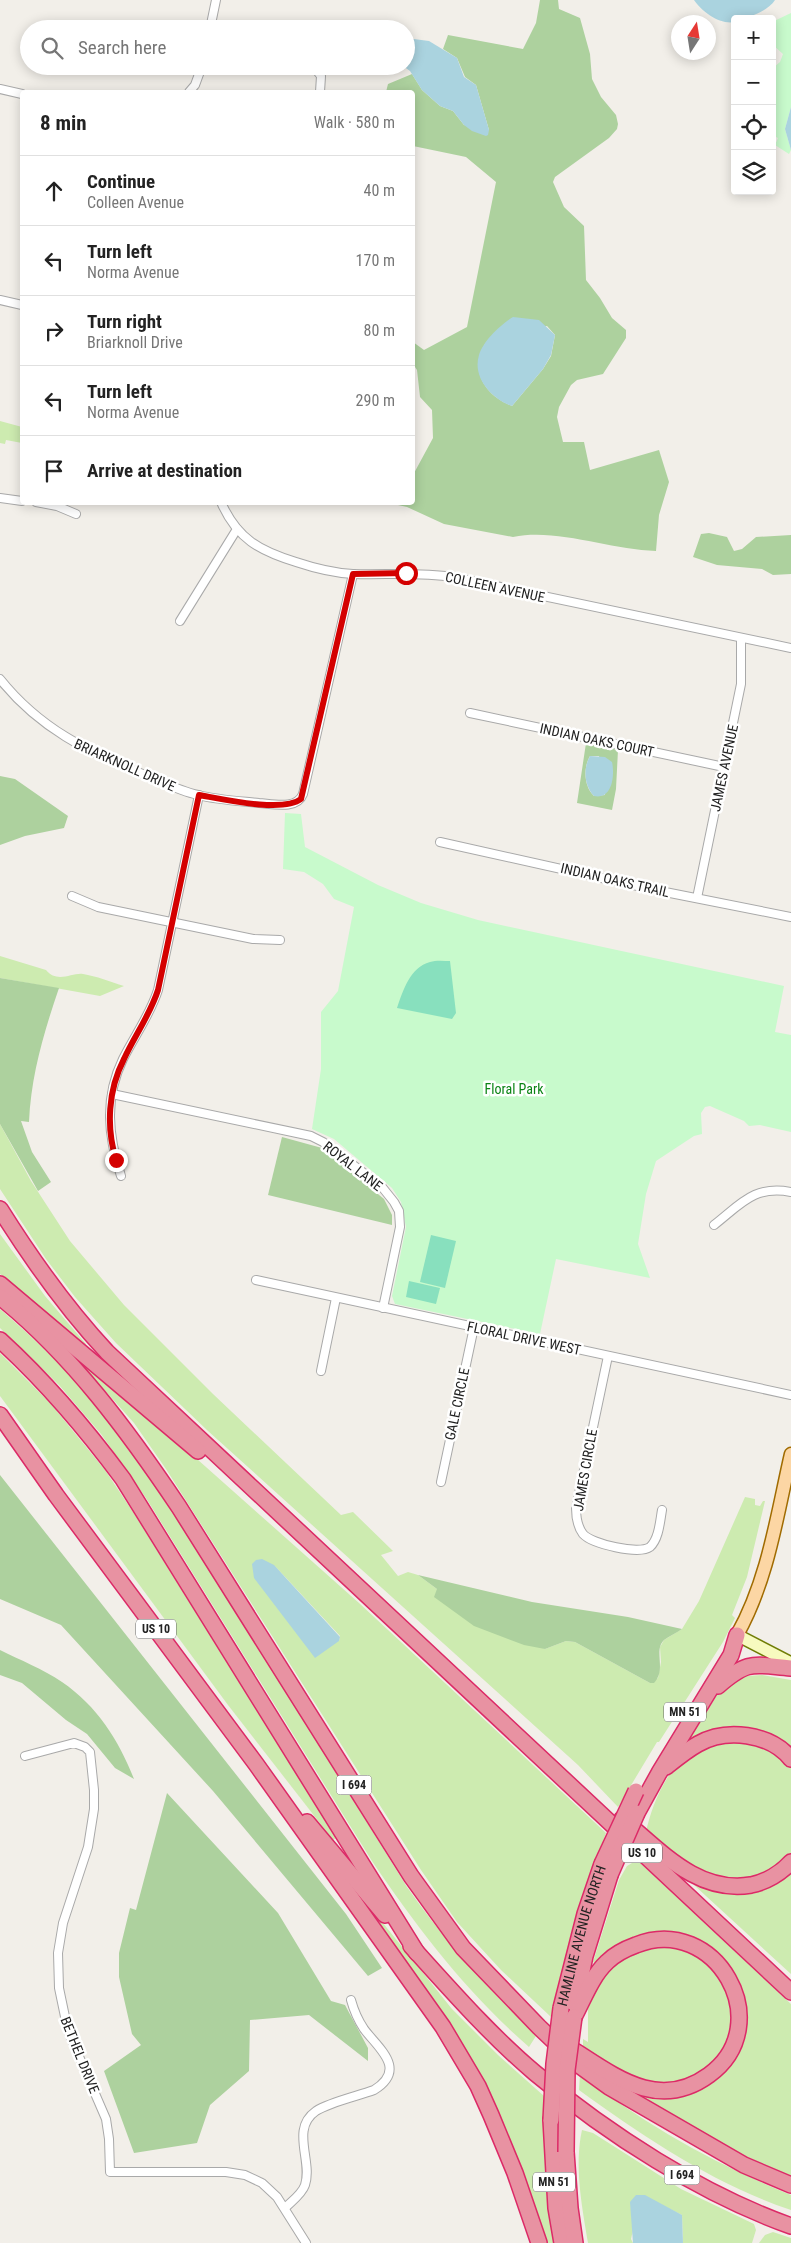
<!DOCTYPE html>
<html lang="en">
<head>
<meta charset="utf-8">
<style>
	:root { --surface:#fff; --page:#f2f2f2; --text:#222; --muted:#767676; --line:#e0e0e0 }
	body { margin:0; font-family:"Roboto Condensed",sans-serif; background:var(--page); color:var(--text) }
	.controls { position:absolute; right:15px; top:15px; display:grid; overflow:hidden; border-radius:5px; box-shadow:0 2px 12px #0003 }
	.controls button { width:45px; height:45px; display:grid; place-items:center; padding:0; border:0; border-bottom:1px solid var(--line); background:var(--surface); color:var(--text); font:25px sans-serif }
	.compass { position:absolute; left:671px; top:15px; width:45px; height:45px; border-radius:50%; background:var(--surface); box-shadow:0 2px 12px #0003; rotate:12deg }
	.stop { position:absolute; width:15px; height:15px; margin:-11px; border:4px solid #d40000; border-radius:50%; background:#fff }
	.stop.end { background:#d40000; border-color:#fff; box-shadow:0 1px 5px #0008 }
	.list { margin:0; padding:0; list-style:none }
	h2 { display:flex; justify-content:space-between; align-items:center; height:65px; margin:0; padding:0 20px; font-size:21px }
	h2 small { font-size:16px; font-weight:400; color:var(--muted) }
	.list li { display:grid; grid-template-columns:32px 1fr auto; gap:15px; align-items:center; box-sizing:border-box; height:70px; padding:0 20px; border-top:1px solid var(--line) }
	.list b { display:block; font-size:19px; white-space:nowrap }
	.list p { margin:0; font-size:16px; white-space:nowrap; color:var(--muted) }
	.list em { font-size:16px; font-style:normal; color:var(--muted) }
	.icon { flex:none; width:28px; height:28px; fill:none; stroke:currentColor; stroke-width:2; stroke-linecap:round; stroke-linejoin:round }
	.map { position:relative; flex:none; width:791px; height:2243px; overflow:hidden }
	.search { position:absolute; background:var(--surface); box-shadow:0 2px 12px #0003; left:20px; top:20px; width:395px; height:55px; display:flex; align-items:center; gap:12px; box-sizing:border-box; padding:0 18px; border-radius:28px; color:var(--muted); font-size:19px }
	.panel { position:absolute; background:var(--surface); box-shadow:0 2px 12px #0003; left:20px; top:90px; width:395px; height:415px; border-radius:5px }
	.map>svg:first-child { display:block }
	.grass { fill:#cdebb0; fill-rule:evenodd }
	.forest { fill:#add19e; fill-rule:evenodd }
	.park { fill:#c8facc }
	.pitch { fill:#88e0be }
	.water { fill:#aad3df }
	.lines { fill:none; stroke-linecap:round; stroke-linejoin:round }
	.street-casing { stroke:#a9a9a9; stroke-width:10 }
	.secondary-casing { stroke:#707d05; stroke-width:14 }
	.primary-casing { stroke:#a06b00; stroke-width:15 }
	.highway-casing { stroke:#dc2a67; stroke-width:18 }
	.street { stroke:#fff; stroke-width:8 }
	.secondary { stroke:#f7fabf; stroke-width:11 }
	.primary { stroke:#fcd6a4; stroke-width:12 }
	.highway { stroke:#e892a2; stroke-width:15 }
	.highway-bridge-casing { stroke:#dc2a67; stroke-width:18; stroke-linecap:butt }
	.highway-bridge { stroke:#e892a2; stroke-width:15 }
	.route { stroke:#d40000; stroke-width:6 }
	.labels { text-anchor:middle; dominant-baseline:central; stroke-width:5; stroke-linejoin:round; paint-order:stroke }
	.shield { fill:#fff; stroke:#646464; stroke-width:1 }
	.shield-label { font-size:12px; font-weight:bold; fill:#222 }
	.street-label { font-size:14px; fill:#222; stroke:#fff }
	.park-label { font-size:14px; fill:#0c8416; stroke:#fff }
</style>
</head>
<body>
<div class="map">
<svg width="791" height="2243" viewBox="0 0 791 2243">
	<rect width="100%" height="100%" fill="#f2efe9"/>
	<g class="grass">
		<polygon points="0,421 22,427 22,443 6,440 5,444 0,443"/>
		<path d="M0,956L46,970C57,984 73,972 83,974C96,976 111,982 124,986L100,996L0,978Z"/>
		<polygon points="0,1124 31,1181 70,1241 124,1305 213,1394 341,1515 353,1512 393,1551 381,1555 398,1576 408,1572 418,1575 437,1589 545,1649 566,1641 575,1642 650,1683 658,1678 661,1662 660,1647 664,1640 682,1629 699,1601 745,1497 755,1499 755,1505 760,1506 763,1501 765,1501 747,1577 732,1615 735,1618 723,1642 659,1742 657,1742 618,1807 578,1765 208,1431 116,1343 75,1297 46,1259 0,1189"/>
		<polygon points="0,1234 45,1296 86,1344 83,1348 0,1274"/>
		<path d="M0,1309C35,1339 69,1372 98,1408C157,1479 204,1558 252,1636C304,1720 355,1803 407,1887C445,1942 489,1989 536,2036L529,2047C467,1993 418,1929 372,1861L146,1498L101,1434L59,1385L0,1328Z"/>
		<polygon points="0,1353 51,1404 105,1470 135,1515 336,1838 333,1840 228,1705 0,1396"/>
		<path d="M75,1357L188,1451L359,1603L606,1833L577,1913L551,2017L501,1970L457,1922L421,1870L166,1469L134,1423ZM274,1565L340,1636L339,1641Z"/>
		<polygon points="747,1672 748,1676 762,1675 791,1680 791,1753 771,1738 685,1746 693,1726 705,1714 725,1683"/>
		<path d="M722,1740L758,1743L785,1760L791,1766V1855C766,1882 728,1886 695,1871C681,1864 659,1843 646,1832C651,1808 665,1772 686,1757C696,1749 711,1745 722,1740Z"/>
		<polygon points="637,1860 791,2004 791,2177 724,2146 642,2098 644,2093 725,2067 741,1993 678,1935 653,1932 631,1940 597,1964 593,1962 619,1880 627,1866"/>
		<polygon points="791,1868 791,1974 694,1885 696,1882 713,1888"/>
		<path d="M350,1882L452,2009L498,2055L544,2096C543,2146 546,2194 554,2243H543L514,2156L347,1884Z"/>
		<polygon points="648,1945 682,1947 721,1973 735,2018 721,2058 683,2084 636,2082 583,2048 583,2039 588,2042 588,2009 594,1988 613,1962"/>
		<path d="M580,2074C645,2125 715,2164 791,2195V2210C714,2184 645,2138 579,2090Z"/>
		<path d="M582,2130L593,2133L681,2189L754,2224L756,2230L752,2243H683L682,2215L641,2195L631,2239L633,2243H588C582,2206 574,2166 582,2130Z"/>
		<polygon points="773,2232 791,2238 791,2243 759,2243 765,2235"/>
	</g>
	<g class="forest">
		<path d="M540,0H558L559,9L580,18L590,54L592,79L601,97L616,115L618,124L617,129L609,138L555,177L553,182L564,207L584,226L586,280L600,298L612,318L626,330V338L603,374L577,380L571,385L559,407L557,417L563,442H584L590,470L659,450L669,482L659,515L656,551C610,550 558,528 513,537L444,524L407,507L398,505L399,503L412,502L413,475L433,438L432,410L420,397L417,370L413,364V342L424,350L467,327L496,182L466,157L413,146L412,92H386L388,84L412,74L422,90L440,106L453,111L464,125L489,130L476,85L465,77L457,58L443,49L448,35L523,49L536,23ZM547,326L555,335L551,356L543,369L512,406C485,396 469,370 485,344Z"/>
		<polygon points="709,533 727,537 734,551 742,549 756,537 791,535 791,574 773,575 762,569 717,565 693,557 701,534"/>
		<path d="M586,743L618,750L616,789L612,810L577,803ZM590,756H599L605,795L594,796C584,787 583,768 590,756Z"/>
		<polygon points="0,776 15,779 68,816 64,828 25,836 0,845"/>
		<path d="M0,978L59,988C44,1032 31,1075 29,1122L21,1121L32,1152L51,1182L38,1191L0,1124Z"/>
		<polygon points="282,1137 322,1148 384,1199 392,1215 392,1225 268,1195"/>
		<polygon points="0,1475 346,1914 382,1968 368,1976 213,1791 61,1625 0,1599"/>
		<path d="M418,1575L532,1602L628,1617L682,1629C677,1633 669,1636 664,1640C653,1651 667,1669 654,1683H650L575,1642L566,1641L545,1649L524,1645L474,1626L434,1597L437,1589Z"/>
		<path d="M0,1650C20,1660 43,1669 62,1682C97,1706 118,1739 134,1779L115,1768L87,1734L66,1720L22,1683L0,1675Z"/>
		<polygon points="167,1793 278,1913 331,2001 345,2005 368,2048 368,2061 309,2015 250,2020 249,2071 210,2105 197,2143 134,2153 104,2071 141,2045 132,2034 119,1977 119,1953 130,1908 136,1910"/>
	</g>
	<g class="park">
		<polygon points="791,13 791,107 785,129 791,150 789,154 775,145 778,138 772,135 772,69 780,62 783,54 772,44 772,22"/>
		<polygon points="285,813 301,814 305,847 378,885 421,903 478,920 784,986 775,1032 791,1035 791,1132 760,1125 749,1126 744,1121 710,1106 705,1107 701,1113 702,1134 694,1136 656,1161 646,1194 638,1244 650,1278 556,1259 540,1334 395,1304 392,1296 406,1227 401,1202 392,1188 334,1139 312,1129 321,1069 321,1012 338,991 354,907 334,899 323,884 304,872 283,869"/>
	</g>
	<g class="pitch">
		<path d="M450,961L456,1013L452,1019L397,1008C403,991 410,967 430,962C436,960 444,961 450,961Z"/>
		<polygon points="431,1235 456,1241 445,1288 420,1282"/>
		<polygon points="409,1281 440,1288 436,1304 406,1297"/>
	</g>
	<g class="water">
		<path d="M694,0H775C768,11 748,19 735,19V22C720,25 702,12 694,0Z"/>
		<polygon points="406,38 429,41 457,58 464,77 476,85 489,130 488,135 486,136 472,131 464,125 453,111 440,106 422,90 410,71 403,66 406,66"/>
		<polygon points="791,107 791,150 785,129"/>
		<path d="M513,317L539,320L555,335L551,355L543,369L512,406C492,399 472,378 479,355C483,341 501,324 513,317Z"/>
		<path d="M590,756L605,757L612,762C615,776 612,800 594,796C584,786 583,768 590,756Z"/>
		<polygon points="262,1559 274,1565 340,1637 339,1641 315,1658 254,1578 252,1564 256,1560"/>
		<polygon points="636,2195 645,2195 682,2215 683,2243 633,2243 630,2202"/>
	</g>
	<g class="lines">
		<g class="street-casing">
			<g id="street">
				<polyline points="210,29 216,0"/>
				<polyline points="313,66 321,76 320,92"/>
				<polyline points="0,89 22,94"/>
				<polyline points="189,92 195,85 202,66"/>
				<polyline points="0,300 22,305"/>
				<polyline points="0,498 22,501"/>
				<polyline points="36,502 57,506 76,514"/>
				<path d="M221,502C237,539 260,551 296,562C314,568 333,573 353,574C386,575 419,572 453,577L791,648"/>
				<polyline points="180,621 237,529"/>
				<path d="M0,679C40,729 87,751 145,775C162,782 180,791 198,795C218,800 239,801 259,803C273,804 297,810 303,794L353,574"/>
				<polyline points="470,713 724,767"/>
				<polyline points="440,842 660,891 791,917"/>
				<polyline points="72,896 98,907 253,939 280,940"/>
				<polyline points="697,898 741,684 741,638"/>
				<polyline points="112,1094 311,1136 323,1142 382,1187 394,1202 399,1211 400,1227 383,1308"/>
				<path d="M121,1176C108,1136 104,1098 123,1059C135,1035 150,1015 158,990L199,795"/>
				<path d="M714,1225C741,1204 754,1185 791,1192"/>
				<polyline points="256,1280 791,1395"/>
				<path d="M608,1356L576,1508C576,1517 577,1526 583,1534C592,1544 639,1555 650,1547C659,1539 660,1521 662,1510"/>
				<polyline points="321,1371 336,1298"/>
				<polyline points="441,1482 474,1327"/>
				<polyline points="25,1756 74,1743 85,1747 90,1752 94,1790 94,1809 88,1847 63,1923 58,1953 59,1988 68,2031 106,2119 109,2139 110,2172 226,2172 245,2175 262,2183 277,2197 306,2243"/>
				<path d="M285,2208C292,2201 302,2194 305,2185C313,2161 290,2129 316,2111C330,2102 358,2096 374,2090C408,2069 378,2048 364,2029C358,2020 354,2011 351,2000"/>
			</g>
		</g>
		<g class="secondary-casing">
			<polyline id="secondary" points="737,1635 791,1663"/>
		</g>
		<g class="primary-casing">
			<path id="primary" d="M737,1635C768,1580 777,1515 791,1454"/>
		</g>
		<g class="highway-casing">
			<g id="highway">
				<path d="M0,1209C32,1260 66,1308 107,1352L791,1992"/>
				<polyline points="0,1284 198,1451"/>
				<path d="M0,1297C72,1355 128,1431 179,1507L411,1876L463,1948L539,2027L580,2066L609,2087L744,2165L791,2185"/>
				<path d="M0,1340C46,1382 86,1429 123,1479L417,1953"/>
				<polyline points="0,1415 56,1495 256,1764 443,2027 478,2086 491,2115 515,2173 539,2243"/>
				<path d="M718,1686C749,1659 754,1665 791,1668"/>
				<path d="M666,1767C676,1759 687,1750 698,1744C726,1728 770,1733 791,1759"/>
				<polyline points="637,1813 659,1773 731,1655 737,1635"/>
				<path d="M622,1819C660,1850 697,1894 751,1885C766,1882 781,1873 791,1862"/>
				<polyline points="307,1822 385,1915"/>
				<path d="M411,1946C451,1990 490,2035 535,2073C608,2134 701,2194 791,2226"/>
				<polyline points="575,2005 585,1956 610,1875"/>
				<path id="s1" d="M561,2008L585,1914L602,1864"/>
				<path d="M574,2017C584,1998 592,1976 607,1962C616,1953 625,1949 636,1945C715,1913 779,2024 709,2075C660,2111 617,2078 575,2051"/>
				<polyline points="551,2120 556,2208 562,2243"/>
				<polyline points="566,2152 570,2208 575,2243"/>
			</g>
		</g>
		<use href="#street" class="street"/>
		<use href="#secondary" class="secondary"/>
		<use href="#primary" class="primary"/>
		<use href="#highway" class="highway"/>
		<g class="highway-bridge-casing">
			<g id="highway-bridge">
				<polyline points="602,1864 636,1791"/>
				<polyline points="610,1875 637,1813"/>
				<polyline points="551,2120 554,2064 561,2008"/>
				<polyline points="566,2152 567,2070 574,2017"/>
			</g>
		</g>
		<use href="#highway-bridge" class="highway-bridge"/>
	</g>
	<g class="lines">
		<path class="route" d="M116,1160C106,1127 108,1090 124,1059C135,1035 150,1015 158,990L199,795C222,799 283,813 301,799L353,574L406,573"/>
	</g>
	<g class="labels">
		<g class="shield">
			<rect x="136" y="1619.5" width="40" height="19" rx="4"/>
			<rect x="664" y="1702.5" width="42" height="19" rx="4"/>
			<rect x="336.5" y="1775.5" width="35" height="19" rx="4"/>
			<rect x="622" y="1843.5" width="40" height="19" rx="4"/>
			<rect x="664.5" y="2165.5" width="35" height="19" rx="4"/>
			<rect x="533" y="2172.5" width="42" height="19" rx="4"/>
		</g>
		<g class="shield-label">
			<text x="156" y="1629">US 10</text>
			<text x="685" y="1712">MN 51</text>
			<text x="354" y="1785">I 694</text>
			<text x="642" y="1853">US 10</text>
			<text x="682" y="2175">I 694</text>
			<text x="554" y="2182">MN 51</text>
		</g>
		<g class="street-label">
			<text transform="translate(495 587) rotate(12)">COLLEEN AVENUE</text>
			<text transform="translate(597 740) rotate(12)">INDIAN OAKS COURT</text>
			<text transform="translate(125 765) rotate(24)">BRIARKNOLL DRIVE</text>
			<text transform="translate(724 768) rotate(-78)">JAMES AVENUE</text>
			<text transform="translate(615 880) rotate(13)">INDIAN OAKS TRAIL</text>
			<text transform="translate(353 1166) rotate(38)">ROYAL LANE</text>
			<text transform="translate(524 1338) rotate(12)">FLORAL DRIVE WEST</text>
			<text transform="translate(457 1404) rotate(-78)">GALE CIRCLE</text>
			<text transform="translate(585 1470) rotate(-80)">JAMES CIRCLE</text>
			<text stroke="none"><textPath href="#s1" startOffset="75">HAMLINE AVENUE NORTH</textPath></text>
			<text transform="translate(80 2055) rotate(68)">BETHEL DRIVE</text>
		</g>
		<g class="park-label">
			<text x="514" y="1089">Floral Park</text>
		</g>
	</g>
</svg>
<div class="controls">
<button>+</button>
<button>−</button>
<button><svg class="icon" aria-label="locate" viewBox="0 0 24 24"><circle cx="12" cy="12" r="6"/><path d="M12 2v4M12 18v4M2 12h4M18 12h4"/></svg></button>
<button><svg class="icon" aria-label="layers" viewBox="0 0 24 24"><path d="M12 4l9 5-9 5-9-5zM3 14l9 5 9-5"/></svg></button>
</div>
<svg class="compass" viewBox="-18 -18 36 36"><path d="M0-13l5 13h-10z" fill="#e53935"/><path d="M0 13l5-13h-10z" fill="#767676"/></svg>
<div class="stop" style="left:406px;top:573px"></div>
<div class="stop end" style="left:116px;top:1160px"></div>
<div class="search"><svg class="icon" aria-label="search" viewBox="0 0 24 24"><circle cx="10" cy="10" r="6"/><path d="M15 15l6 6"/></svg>Search here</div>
<section class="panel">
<h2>8 min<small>Walk · 580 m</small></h2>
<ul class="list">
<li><svg class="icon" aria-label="ahead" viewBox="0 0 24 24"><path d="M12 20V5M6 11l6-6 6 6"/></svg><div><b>Continue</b><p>Colleen Avenue</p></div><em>40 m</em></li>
<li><svg class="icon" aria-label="left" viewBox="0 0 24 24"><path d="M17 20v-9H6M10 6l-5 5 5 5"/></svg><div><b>Turn left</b><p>Norma Avenue</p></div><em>170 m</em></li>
<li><svg class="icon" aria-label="right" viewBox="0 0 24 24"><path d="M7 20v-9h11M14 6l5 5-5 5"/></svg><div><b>Turn right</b><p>Briarknoll Drive</p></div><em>80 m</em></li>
<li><svg class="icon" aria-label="left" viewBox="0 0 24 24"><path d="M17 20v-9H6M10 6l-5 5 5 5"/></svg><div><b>Turn left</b><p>Norma Avenue</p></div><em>290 m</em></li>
<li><svg class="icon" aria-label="arrive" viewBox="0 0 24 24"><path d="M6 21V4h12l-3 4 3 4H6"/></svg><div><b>Arrive at destination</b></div></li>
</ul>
</section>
</div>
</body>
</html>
